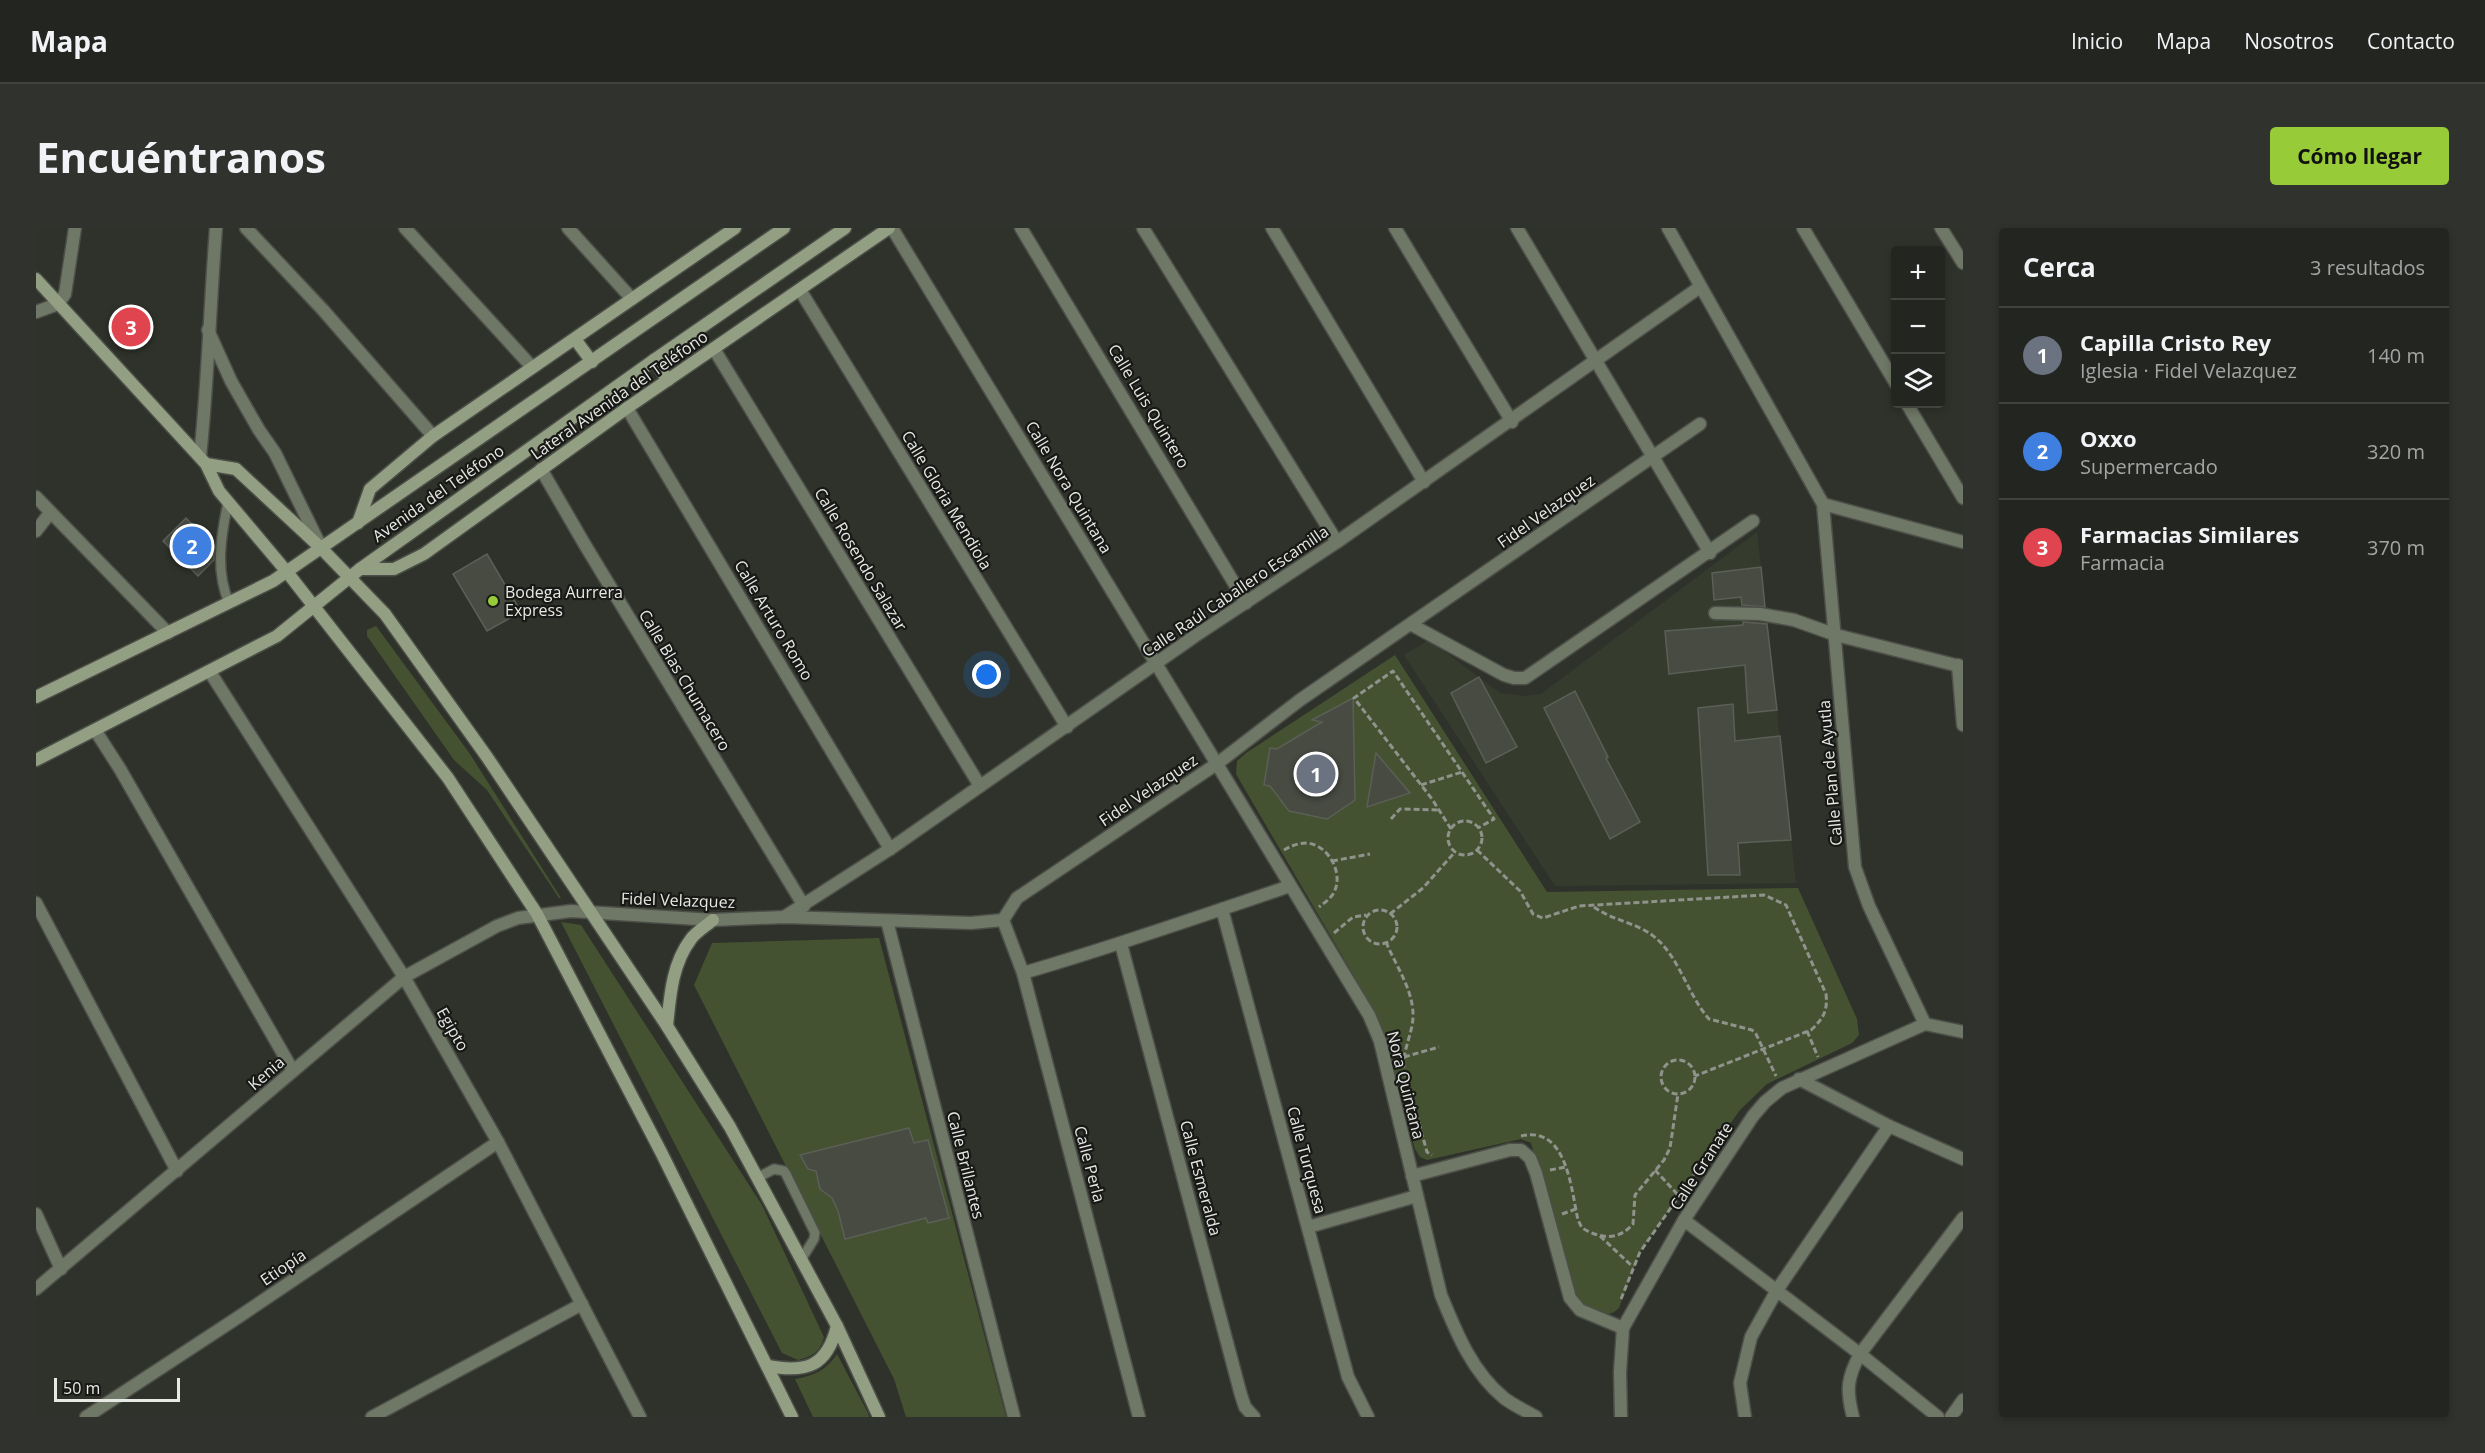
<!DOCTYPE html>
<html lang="es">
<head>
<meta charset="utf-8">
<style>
	:root { --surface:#232620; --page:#2f322d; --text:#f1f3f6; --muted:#a3a5a5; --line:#40433e; --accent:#97cc38 }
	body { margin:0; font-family:"Open Sans",sans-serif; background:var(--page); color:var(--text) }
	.controls { position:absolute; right:18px; top:18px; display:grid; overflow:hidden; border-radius:6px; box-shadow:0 3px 9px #0003 }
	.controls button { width:54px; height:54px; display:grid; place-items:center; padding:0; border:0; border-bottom:2px solid var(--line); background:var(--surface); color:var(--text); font:30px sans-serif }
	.scale { position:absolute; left:18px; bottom:15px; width:126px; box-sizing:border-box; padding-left:6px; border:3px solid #e7e9e4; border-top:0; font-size:16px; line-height:21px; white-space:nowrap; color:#e7e9e4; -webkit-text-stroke:4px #181916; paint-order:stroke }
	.you { position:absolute; left:951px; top:447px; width:21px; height:21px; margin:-15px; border:4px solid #fff; border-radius:50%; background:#1a73e8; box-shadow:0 0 0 9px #1a73e833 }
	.badge { display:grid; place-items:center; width:39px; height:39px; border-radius:50%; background:var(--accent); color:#fff; font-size:20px; font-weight:700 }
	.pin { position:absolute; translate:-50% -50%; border:3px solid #fff; box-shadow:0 2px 6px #0006 }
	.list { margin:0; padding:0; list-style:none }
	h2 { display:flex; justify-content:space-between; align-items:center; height:78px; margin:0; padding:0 24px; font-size:26px }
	h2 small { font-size:20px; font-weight:400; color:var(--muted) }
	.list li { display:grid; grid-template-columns:39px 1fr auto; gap:18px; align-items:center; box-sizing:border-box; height:96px; padding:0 24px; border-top:2px solid var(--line) }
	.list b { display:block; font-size:22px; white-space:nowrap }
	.list p { margin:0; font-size:20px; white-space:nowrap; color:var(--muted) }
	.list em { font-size:20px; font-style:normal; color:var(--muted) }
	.icon { flex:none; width:33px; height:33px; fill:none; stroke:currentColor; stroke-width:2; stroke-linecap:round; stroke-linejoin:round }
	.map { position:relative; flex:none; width:1927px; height:1189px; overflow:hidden; border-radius:6px }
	header { display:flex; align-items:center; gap:36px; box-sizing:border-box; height:84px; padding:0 30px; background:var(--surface); border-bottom:2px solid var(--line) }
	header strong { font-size:28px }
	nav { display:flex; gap:33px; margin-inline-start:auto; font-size:21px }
	.intro { display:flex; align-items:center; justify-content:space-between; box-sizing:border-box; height:144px; padding:0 36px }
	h1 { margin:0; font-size:42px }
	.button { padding:15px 27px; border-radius:6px; background:var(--accent); color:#111; font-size:21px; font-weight:700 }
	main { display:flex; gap:36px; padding:0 36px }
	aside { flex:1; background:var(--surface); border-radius:6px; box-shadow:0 3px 9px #0003 }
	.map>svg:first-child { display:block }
	.built { fill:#353c2e }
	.green { fill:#445231 }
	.building { fill:#474b42; stroke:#5b5f56; stroke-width:1.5 }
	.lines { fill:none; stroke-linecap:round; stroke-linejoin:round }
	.lane-casing { stroke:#4c4f48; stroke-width:12 }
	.street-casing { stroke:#4c4f48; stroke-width:15 }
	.secondary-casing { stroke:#4c4f48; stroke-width:15 }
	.path { stroke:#90928c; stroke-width:3; stroke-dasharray:6 3; stroke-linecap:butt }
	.lane { stroke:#6f7766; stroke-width:9 }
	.street { stroke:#6f7766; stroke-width:12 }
	.secondary { stroke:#939f83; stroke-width:12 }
	.poi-dot { fill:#97cc38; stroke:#181916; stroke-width:2 }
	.labels { text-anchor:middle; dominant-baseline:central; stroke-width:4.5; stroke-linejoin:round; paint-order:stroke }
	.street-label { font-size:16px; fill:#e7e9e4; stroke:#181916 }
	.poi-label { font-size:16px; fill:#e7e9e4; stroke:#181916; text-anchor:start }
</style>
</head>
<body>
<header>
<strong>Mapa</strong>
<nav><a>Inicio</a><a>Mapa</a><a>Nosotros</a><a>Contacto</a></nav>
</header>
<div class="intro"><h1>Encuéntranos</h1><a class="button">Cómo llegar</a></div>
<main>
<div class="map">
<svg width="1927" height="1189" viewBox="0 0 1927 1189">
	<rect width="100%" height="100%" fill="#2f322a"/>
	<polygon class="built" points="1721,304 1760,655 1519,658 1368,427 1393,412 1464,465 1488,468 1505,466"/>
	<g class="green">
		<polygon points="340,398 434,526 525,670 523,670 451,562 418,532 331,408 331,402"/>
		<path d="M1359,427L1511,664L1762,660L1821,791L1823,807L1816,815L1731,856L1704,882L1604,1024L1583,1080C1562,1100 1539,1069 1532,1051L1495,915L1485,911L1391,932L1384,929L1379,921L1351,815L1332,772L1200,546L1201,533L1210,525Z"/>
		<path d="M525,694L545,697L726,977L788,1109C784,1124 777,1128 762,1132L746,1125Z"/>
		<polygon points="843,710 970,1189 870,1189 858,1151 658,757 676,715"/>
		<path d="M801,1126L832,1185L833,1189H777L759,1151C778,1148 790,1142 801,1126Z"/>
	</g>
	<g class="building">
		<polygon points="150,290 178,319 178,332 162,348 127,313"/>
		<polygon points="451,326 485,384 451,403 417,346"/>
		<polygon points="1725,339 1729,379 1706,377 1705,369 1678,372 1676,345"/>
		<polygon points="1707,394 1731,396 1741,482 1712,485 1709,437 1633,446 1629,403 1707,397"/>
		<polygon points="1443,449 1481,519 1450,535 1415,465"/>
		<polygon points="1539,463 1572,529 1570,530 1604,594 1574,611 1508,480"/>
		<polygon points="1317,470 1319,572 1291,591 1253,583 1234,558 1228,557 1234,520 1241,521 1286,494 1276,492"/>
		<polygon points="1697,476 1699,513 1744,508 1755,612 1702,615 1704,647 1672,647 1662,480"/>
		<polygon points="1340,525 1374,565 1331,579"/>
		<polygon points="873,900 878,915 892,912 913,990 892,995 890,990 809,1011 802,983 796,970 784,961 780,943 772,941 764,927"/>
	</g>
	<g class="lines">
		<g class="lane-casing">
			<g id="lane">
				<path d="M192,274C185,308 179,342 193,375"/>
				<polyline points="721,950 738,941 748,943 750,946 779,1005 778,1011 765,1032"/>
			</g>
		</g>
		<g class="street-casing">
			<g id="street">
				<polyline points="210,0 287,82 397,208"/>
				<polyline points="369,0 496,139"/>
				<polyline points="532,0 596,71"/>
				<path d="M856,0L1333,787L1344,813L1405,1067C1420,1104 1436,1144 1468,1170C1477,1177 1490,1183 1500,1189"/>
				<polyline points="985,0 1210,375"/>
				<polyline points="1107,0 1301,314"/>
				<polyline points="1236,0 1388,254"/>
				<polyline points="1359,0 1476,194"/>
				<polyline points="1481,0 1674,325"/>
				<polyline points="1632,0 1787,276 1819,639 1833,678 1889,796"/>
				<polyline points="1767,0 1860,156"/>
				<polyline points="1905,0 1927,35"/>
				<polyline points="764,62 1031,499"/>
				<polyline points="0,84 22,76 29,66 39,0"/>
				<polyline points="172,102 195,153 223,202 239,225 285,319"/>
				<polyline points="678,121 944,558"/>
				<polyline points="1871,176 1927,270"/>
				<polyline points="591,180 854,621"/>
				<path d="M164,229C172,153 174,76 180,0"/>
				<polyline points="505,241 549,317 768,678"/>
				<polyline points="0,269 132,405"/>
				<polyline points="1787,276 1927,314"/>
				<polyline points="0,303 14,285"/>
				<polyline points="1679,385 1724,386 1758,392 1800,407 1927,439"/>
				<polyline points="1376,397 1468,447 1478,450 1489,450 1717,293"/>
				<polyline points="1922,437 1927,497"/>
				<polyline points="174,444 368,749 462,914 604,1189"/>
				<polyline points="59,502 84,541 257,843"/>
				<polyline points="0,675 141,943"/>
				<polyline points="1186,681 1312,1149 1332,1189"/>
				<polyline points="748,689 854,621 1159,408 1301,314 1664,59"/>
				<polyline points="967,692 981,670 1182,535 1264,472 1664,196"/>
				<polyline points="967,692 987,745 1103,1189"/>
				<polyline points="851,693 978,1189"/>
				<polyline points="1085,716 1205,1167 1209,1179 1218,1189"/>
				<path d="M987,745C1077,719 1165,688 1254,658"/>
				<polyline points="1889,796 1927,804"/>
				<polyline points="1763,851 1853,898 1927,931"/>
				<polyline points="1376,948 1474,922 1485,922 1494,930 1500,945 1534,1070 1544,1082 1587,1100"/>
				<polyline points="0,986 25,1041"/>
				<polyline points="1648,992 1824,1126 1902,1189"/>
				<polyline points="1272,999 1381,968"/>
				<polyline points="0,1061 368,749 461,698 482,690 535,683 677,692 748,689 935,695 967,692"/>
				<polyline points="50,1189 201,1090 462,914"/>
				<polyline points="336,1189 546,1076"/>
				<polyline points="1585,1189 1584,1144 1587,1100 1648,992 1717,888 1729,874 1746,860 1889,796"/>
				<polyline points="1709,1189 1704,1155 1715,1109 1741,1062 1853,898"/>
				<path d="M1817,1189C1810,1162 1811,1150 1824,1126L1927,990"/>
				<polyline points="1915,1189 1927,1172"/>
			</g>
		</g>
		<g class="secondary-casing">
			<g id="secondary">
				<polyline points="0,51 170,236 183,263 251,344 412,550 501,686 625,924 756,1189"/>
				<polyline points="539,111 556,134"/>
				<polyline points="618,132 632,152"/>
				<polyline points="170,236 200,241 285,320 349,386 451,529 631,798 694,899 801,1098 843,1189"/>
				<polyline points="322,295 334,261 397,208 699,0"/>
				<polyline points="324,341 358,341 388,326 591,180 853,0"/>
				<polyline points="0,469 237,353 748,0"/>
				<polyline points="0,532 241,408 324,341 618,132 809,0"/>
				<path d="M631,798C634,768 636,736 655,711C660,704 670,698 677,692"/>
				<path d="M732,1138C770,1145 791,1139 801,1098"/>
			</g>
		</g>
		<g class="path">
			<polyline points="1385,557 1426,544"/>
			<polyline points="1355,591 1364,581 1403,582"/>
			<circle cx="1429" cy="610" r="17"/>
			<polyline points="1415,601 1396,571 1318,470 1357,443 1458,591 1442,600"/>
			<path d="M1248,622C1255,618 1262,615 1271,615C1293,617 1309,647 1297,666C1294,671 1288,675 1283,679"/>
			<path d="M1441,622L1484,663L1497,686L1507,690L1543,678L1728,667L1750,677L1790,766C1792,783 1787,791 1775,802L1659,848"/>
			<polyline points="1296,633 1334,626"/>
			<path d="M1558,679C1576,692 1600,695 1616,707C1643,727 1651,766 1673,791L1716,802L1720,806L1740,848"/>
			<circle cx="1344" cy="699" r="17"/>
			<polyline points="1354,686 1387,660 1419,624"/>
			<polyline points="1298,705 1317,689 1330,687"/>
			<path d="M1350,714C1359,736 1376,760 1377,785C1378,804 1366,821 1368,841L1391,924L1396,927"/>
			<polyline points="1771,803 1782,829"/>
			<polyline points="1368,829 1403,819"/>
			<circle cx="1642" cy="849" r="17"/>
			<path d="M1485,908C1531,897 1535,961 1542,992L1546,1000C1565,1011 1582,1013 1597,996L1599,967L1628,932L1634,920L1642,866"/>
			<polyline points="1514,942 1530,939"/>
			<polyline points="1619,942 1643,968"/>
			<polyline points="1526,986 1540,981"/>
			<polyline points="1564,1008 1597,1039"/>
			<polyline points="1585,1071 1604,1024 1664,938"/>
		</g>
		<use href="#lane" class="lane"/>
		<use href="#street" class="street"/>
		<use href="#secondary" class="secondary"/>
	</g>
	<circle class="poi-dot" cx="457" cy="373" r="6"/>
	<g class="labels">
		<g class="street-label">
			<text transform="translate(583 167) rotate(-35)">Lateral Avenida del Teléfono</text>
			<text transform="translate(1113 178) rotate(59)">Calle Luis Quintero</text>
			<text transform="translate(1033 259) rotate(59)">Calle Nora Quintana</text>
			<text transform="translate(402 265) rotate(-35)">Avenida del Teléfono</text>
			<text transform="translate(911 272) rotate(59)">Calle Gloria Mendiola</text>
			<text transform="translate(1510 283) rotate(-35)">Fidel Velazquez</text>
			<text transform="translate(825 331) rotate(59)">Calle Rosendo Salazar</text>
			<text transform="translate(1199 363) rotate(-34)">Calle Raúl Caballero Escamilla</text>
			<text transform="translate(738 392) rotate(59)">Calle Arturo Romo</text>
			<text transform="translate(649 452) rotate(59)">Calle Blas Chumacero</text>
			<text transform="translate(1794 545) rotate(-95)">Calle Plan de Ayutla</text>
			<text transform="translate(1112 562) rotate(-34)">Fidel Velazquez</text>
			<text transform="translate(642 672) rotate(2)">Fidel Velazquez</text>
			<text transform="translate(417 801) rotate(60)">Egipto</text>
			<text transform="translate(230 845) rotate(-41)">Kenia</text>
			<text transform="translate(1370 857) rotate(76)">Nora Quintana</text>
			<text transform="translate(1271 932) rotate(75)">Calle Turquesa</text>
			<text transform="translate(1054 936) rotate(75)">Calle Perla</text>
			<text transform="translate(930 937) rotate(76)">Calle Brillantes</text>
			<text transform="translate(1665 938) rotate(-57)">Calle Granate</text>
			<text transform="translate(1165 950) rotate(75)">Calle Esmeralda</text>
			<text transform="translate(247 1039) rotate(-34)">Etiopía</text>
		</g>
		<g class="poi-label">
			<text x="469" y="364">Bodega Aurrera<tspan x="469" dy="18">Express</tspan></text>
		</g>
	</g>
</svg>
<div class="controls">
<button>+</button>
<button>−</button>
<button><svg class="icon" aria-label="layers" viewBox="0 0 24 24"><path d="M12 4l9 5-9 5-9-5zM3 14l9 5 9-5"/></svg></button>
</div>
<div class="scale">50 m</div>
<div class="you"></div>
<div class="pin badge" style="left:1280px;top:546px;background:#6b7280">1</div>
<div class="pin badge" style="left:156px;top:318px;background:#3f7fe0">2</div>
<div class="pin badge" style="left:95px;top:99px;background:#e0444e">3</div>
</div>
<aside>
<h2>Cerca<small>3 resultados</small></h2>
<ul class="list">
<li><span class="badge" style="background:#6b7280">1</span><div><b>Capilla Cristo Rey</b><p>Iglesia · Fidel Velazquez</p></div><em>140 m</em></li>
<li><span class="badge" style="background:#3f7fe0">2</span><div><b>Oxxo</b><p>Supermercado</p></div><em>320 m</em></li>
<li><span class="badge" style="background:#e0444e">3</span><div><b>Farmacias Similares</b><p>Farmacia</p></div><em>370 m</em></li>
</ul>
</aside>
</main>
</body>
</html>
